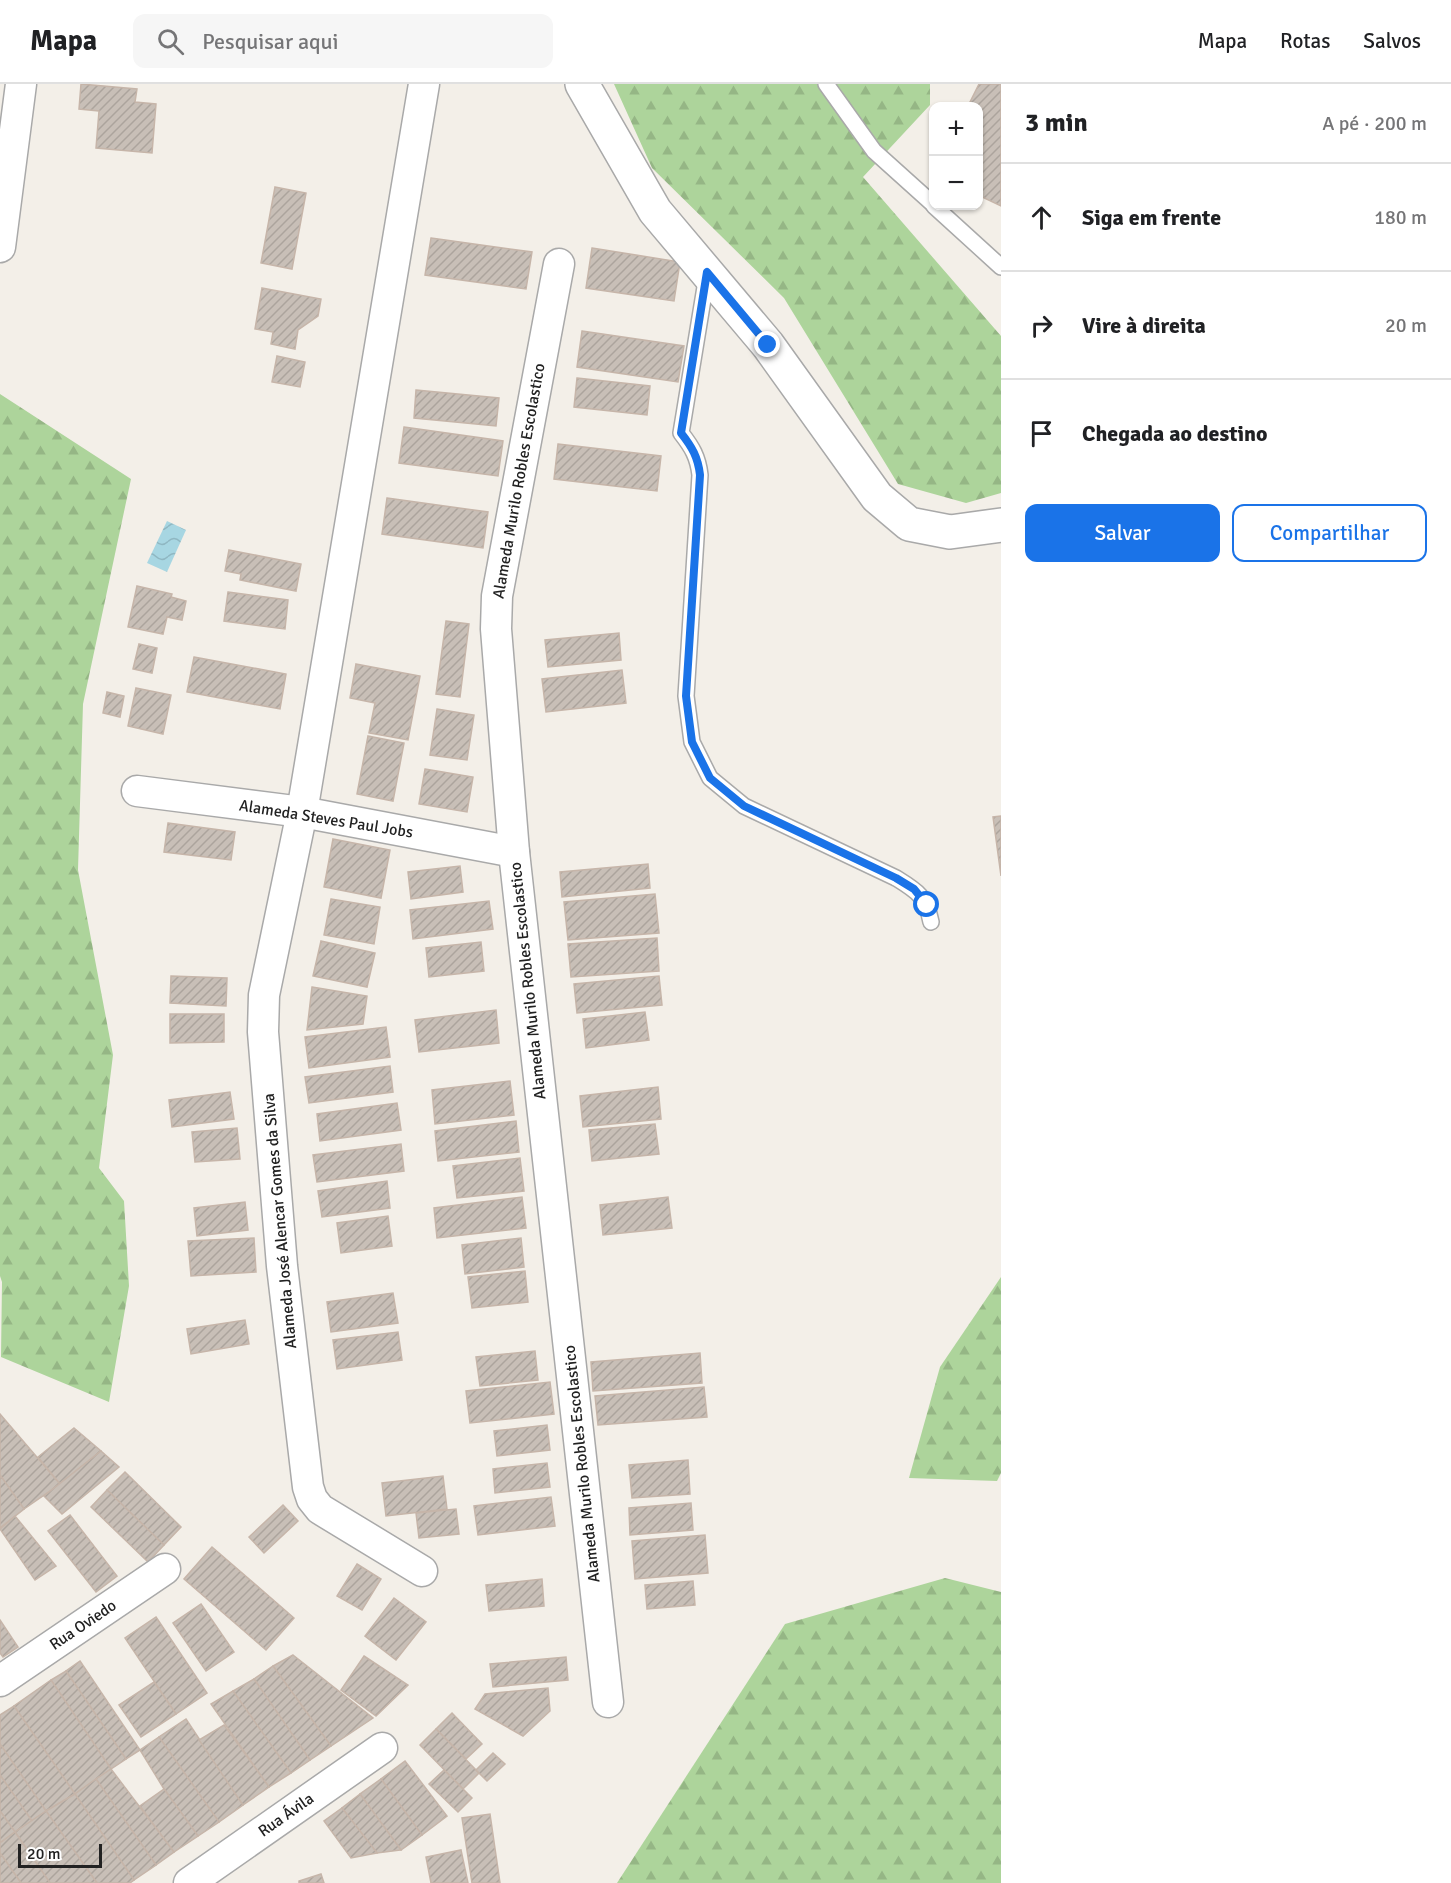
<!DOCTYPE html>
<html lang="pt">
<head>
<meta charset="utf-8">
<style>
	:root { --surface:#fff; --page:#f6f6f6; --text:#202124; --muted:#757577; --line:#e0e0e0; --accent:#1a73e8 }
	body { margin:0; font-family:Signika,sans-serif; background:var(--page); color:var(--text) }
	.controls { position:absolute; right:18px; top:18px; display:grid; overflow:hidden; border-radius:12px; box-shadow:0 2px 4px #0004 }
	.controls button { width:54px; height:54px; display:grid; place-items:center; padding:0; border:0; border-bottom:2px solid var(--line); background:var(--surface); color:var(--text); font:30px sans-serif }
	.scale { position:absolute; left:18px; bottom:15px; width:84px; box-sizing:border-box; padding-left:6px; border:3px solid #222; border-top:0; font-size:16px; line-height:21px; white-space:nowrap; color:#222; -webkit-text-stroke:4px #fff; paint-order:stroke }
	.stop { position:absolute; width:18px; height:18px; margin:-14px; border:4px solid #1a73e8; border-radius:50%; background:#fff }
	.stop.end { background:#1a73e8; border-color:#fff; box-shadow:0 2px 6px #0008 }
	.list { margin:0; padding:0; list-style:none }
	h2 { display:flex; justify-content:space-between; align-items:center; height:78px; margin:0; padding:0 24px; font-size:26px }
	h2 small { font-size:20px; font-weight:400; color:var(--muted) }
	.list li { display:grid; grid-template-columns:39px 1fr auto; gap:18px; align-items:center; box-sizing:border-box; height:108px; padding:0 24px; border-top:2px solid var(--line) }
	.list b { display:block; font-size:22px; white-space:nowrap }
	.list em { font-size:20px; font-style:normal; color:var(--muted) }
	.actions { display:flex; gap:12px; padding:18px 24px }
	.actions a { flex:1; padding:14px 0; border:2px solid var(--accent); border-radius:12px; text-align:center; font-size:21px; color:var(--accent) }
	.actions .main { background:var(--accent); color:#fff }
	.icon { flex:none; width:33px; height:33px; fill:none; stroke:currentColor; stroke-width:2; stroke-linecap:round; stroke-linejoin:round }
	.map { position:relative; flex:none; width:1001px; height:1799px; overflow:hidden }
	header { display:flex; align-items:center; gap:36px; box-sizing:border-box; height:84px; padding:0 30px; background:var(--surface); border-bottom:2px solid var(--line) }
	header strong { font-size:28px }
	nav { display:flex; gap:33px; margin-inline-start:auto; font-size:21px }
	.search { width:420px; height:54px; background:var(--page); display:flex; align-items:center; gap:15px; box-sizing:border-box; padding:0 21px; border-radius:12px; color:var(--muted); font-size:22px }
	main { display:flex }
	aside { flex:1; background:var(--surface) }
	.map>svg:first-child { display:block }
	.forest { fill:url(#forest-firs) }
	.water { fill:url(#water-waves) }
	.building { fill:url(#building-hatch); stroke:#c6b5a9; stroke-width:1.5 }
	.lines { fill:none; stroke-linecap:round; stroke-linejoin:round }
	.service-casing { stroke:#a9a9a9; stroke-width:18 }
	.minor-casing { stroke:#a9a9a9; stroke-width:33 }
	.tertiary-casing { stroke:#a9a9a9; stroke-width:36 }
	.service { stroke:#fff; stroke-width:15 }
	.minor { stroke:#fff; stroke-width:30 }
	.tertiary { stroke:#fff; stroke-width:33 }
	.route { stroke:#1a73e8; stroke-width:8 }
	.labels { text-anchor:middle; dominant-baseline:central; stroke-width:6; stroke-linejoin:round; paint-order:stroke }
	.street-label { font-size:16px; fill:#222; stroke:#fff }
</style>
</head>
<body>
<header>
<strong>Mapa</strong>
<div class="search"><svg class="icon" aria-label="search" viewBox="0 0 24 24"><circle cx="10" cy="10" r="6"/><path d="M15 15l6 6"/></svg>Pesquisar aqui</div>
<nav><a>Mapa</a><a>Rotas</a><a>Salvos</a></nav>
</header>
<main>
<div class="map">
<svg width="1001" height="1799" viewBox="0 0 1001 1799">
	<defs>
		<pattern id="forest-firs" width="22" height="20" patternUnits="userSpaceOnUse" patternTransform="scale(1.5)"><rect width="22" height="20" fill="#add49b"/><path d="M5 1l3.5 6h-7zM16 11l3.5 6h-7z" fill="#95b685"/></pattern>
		<pattern id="water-waves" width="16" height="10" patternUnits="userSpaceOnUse" patternTransform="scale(1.5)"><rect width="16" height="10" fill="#a7d6e2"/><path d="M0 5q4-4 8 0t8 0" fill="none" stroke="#8fb7c2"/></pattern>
		<pattern id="building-hatch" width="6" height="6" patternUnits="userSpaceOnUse" patternTransform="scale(1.5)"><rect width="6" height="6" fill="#c8bfb7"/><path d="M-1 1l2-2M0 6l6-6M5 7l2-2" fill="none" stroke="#aca49d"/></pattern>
	</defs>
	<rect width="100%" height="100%" fill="#f3efe8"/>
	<g class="forest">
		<polygon points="614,0 930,0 930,21 863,93 1001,252 1001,409 966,419 898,400 784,214 652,84"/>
		<polygon points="0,310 131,395 83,620 78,786 113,971 99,1084 124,1117 129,1202 109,1318 1,1273 2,1198 0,1192"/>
		<polygon points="1001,1193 1001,1389 997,1397 909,1394 940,1283"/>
		<polygon points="945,1494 1001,1508 1001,1799 617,1799 785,1540"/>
	</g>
	<polygon class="water" points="167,437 186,446 167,488 147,479"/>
	<g class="building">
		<polygon points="81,0 137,5 135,18 156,20 152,69 96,64 99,27 79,25"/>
		<polygon points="979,0 1001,0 1001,122 978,111 978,22 968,22"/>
		<polygon points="275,103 306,109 292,185 261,179"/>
		<polygon points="431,154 532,168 526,205 425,191"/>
		<polygon points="592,164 680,178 674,217 586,204"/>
		<polygon points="262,204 321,215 318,232 298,246 295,265 271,260 273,248 255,245"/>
		<polygon points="582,247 684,262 678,298 577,283"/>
		<polygon points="277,272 305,278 300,303 272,298"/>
		<polygon points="577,294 650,302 647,331 574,323"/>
		<polygon points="416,306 499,314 496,342 414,334"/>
		<polygon points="404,343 503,357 498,392 399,379"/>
		<polygon points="558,360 661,372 657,407 554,395"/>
		<polygon points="387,414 488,428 483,464 382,450"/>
		<polygon points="229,466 301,480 296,507 240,496 241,490 225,487"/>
		<polygon points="137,502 172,510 171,513 186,517 182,536 167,533 163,550 128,543"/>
		<polygon points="228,508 288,516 285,545 224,537"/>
		<polygon points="446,537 469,540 460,613 436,610"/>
		<polygon points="619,549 621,576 548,583 545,556"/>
		<polygon points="139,560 157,564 152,589 133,585"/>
		<polygon points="194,573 286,590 280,625 187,608"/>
		<polygon points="356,580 420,592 408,656 369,649 375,619 350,614"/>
		<polygon points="622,586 626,619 546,628 542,595"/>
		<polygon points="136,604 171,611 163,650 128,642"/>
		<polygon points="107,608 124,612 120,633 103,629"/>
		<polygon points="437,625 474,631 467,676 430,671"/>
		<polygon points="368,652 404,659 393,717 357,710"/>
		<polygon points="425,685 473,693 467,728 419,720"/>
		<polygon points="1001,732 1001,792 993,733"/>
		<polygon points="168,739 235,748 231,776 164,768"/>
		<polygon points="333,755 390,766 381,814 324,803"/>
		<polygon points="648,780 650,804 562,813 560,788"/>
		<polygon points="460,782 463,808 411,815 408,788"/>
		<polygon points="655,810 659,849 568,856 564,818"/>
		<polygon points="331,815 380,823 374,860 324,851"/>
		<polygon points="489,817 493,845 413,855 410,826"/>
		<polygon points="657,854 659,887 571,893 568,860"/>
		<polygon points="321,857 375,869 367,903 313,892"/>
		<polygon points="481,858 484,887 429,893 426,864"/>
		<polygon points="171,892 227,894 226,922 170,919"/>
		<polygon points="659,892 662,921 577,929 574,900"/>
		<polygon points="312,903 367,912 363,940 307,946"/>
		<polygon points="496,926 499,959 419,968 415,936"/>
		<polygon points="645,928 649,956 586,964 583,935"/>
		<polygon points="170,930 224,930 224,958 170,959"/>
		<polygon points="386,943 390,973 309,984 305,953"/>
		<polygon points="390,982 393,1008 309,1019 305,993"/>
		<polygon points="510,997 514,1031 435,1040 432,1006"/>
		<polygon points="658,1003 661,1035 583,1043 580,1012"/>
		<polygon points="230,1008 234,1035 172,1043 169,1016"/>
		<polygon points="397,1019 401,1046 320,1057 317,1030"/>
		<polygon points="516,1037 519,1068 438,1077 435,1047"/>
		<polygon points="655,1040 659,1070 592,1077 589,1046"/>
		<polygon points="237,1044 240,1075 195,1078 192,1048"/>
		<polygon points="401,1060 404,1087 317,1098 313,1071"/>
		<polygon points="520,1074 524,1107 457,1114 453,1082"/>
		<polygon points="387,1097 390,1124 322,1133 318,1107"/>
		<polygon points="522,1113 526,1144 437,1154 434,1124"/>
		<polygon points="668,1113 672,1144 603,1151 600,1121"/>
		<polygon points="245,1118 248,1146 197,1152 194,1124"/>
		<polygon points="388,1132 392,1162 341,1169 337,1139"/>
		<polygon points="254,1154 256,1188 191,1192 188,1157"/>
		<polygon points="521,1154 524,1183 465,1190 462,1161"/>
		<polygon points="525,1187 528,1218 472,1224 468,1193"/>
		<polygon points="393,1209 398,1239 331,1248 327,1218"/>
		<polygon points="245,1236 249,1260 191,1270 187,1245"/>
		<polygon points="398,1248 402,1276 337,1285 333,1256"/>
		<polygon points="535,1267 538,1296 480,1302 476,1273"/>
		<polygon points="700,1269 702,1299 593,1307 591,1278"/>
		<polygon points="550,1298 554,1330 470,1339 466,1307"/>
		<polygon points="704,1303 707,1333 598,1341 595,1312"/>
		<polygon points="0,1330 60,1400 24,1425 0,1391"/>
		<polygon points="547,1341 550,1366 497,1372 494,1347"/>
		<polygon points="74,1344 101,1367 60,1400 38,1373"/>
		<polygon points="101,1367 119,1383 62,1430 44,1412"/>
		<polygon points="688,1376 690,1410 632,1414 629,1381"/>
		<polygon points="547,1379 550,1403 495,1409 493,1385"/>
		<polygon points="125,1388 181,1443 164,1461 107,1406"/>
		<polygon points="0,1391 24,1425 0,1444"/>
		<polygon points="443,1392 447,1425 386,1432 382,1399"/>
		<polygon points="107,1406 164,1461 148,1478 91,1423"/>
		<polygon points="551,1413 555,1442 478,1451 474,1422"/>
		<polygon points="691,1419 693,1446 630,1451 629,1424"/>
		<polygon points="283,1421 298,1437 264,1469 249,1453"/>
		<polygon points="456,1425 459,1450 419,1454 416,1429"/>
		<polygon points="70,1431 117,1492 96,1508 48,1447"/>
		<polygon points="15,1432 56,1482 35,1496 0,1445"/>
		<polygon points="705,1451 708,1489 635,1495 632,1457"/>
		<polygon points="212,1463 294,1534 266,1566 184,1495"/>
		<polygon points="357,1480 381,1495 362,1526 337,1512"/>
		<polygon points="542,1495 544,1522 489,1527 486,1501"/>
		<polygon points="693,1497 695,1521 647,1525 645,1501"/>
		<polygon points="394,1514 426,1538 396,1576 365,1552"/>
		<polygon points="201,1520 234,1568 206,1587 173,1539"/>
		<polygon points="156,1533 207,1609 176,1630 125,1554"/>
		<polygon points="0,1536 18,1563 3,1573 0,1569"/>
		<polygon points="293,1571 373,1634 331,1662 273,1582"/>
		<polygon points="364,1572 408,1601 376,1632 341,1606"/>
		<polygon points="566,1573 568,1596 493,1603 490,1580"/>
		<polygon points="80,1577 140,1666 126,1675 66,1587"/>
		<polygon points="273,1582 331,1662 310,1676 254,1595"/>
		<polygon points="66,1587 126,1675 111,1685 51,1596"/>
		<polygon points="254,1595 310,1676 291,1689 233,1607"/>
		<polygon points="51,1596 111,1685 75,1710 14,1622"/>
		<polygon points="154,1598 176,1630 141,1653 119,1621"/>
		<polygon points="548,1604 550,1627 523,1652 475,1625 485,1610"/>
		<polygon points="233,1607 291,1689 269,1703 211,1620"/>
		<polygon points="14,1622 75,1710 46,1727 0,1660 0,1631"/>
		<polygon points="452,1629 482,1660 466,1675 436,1645"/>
		<polygon points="186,1635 243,1721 219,1738 159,1653"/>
		<polygon points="224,1641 269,1703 243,1721 199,1656"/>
		<polygon points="436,1645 479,1689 463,1705 420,1661"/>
		<polygon points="159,1653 219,1738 198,1752 164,1705 140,1666"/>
		<polygon points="0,1660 46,1727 32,1737 0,1691"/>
		<polygon points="493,1669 505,1680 487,1697 476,1686"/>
		<polygon points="405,1677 447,1732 422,1751 381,1695"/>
		<polygon points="111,1685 174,1768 156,1781 96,1695"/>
		<polygon points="444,1686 472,1714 458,1728 429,1700"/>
		<polygon points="0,1691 32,1737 15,1748 0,1727"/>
		<polygon points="96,1695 156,1781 134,1796 75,1710"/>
		<polygon points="381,1695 422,1751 401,1766 360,1710"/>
		<polygon points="164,1705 198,1752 174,1768 140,1722"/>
		<polygon points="75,1710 134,1796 130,1799 97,1799 46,1727"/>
		<polygon points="360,1710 401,1766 377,1769 342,1724"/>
		<polygon points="342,1724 377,1769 351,1774 324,1737"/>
		<polygon points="0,1727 15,1748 0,1759"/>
		<polygon points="46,1727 97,1799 50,1799 15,1748"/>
		<polygon points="490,1730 500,1799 472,1799 462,1734"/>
		<polygon points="15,1748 50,1799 21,1799 0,1769 0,1759"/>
		<polygon points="461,1766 468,1799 431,1799 426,1773"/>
		<polygon points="0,1769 21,1799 0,1799"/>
		<polygon points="321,1790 324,1799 299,1799 299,1797"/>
	</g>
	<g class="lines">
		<g class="service-casing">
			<g id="service">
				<polyline points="826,0 874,67 934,121"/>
				<polyline points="934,122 1001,183"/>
				<path d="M707,191L681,349C692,363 698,373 700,391L686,612L692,658L710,694L744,722L896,794C917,807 926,812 931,838"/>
			</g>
		</g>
		<g class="minor-casing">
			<g id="minor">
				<polyline points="0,163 21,0"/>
				<polyline points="559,180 497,512 496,545 514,768 608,1618"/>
				<polyline points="137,707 302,728 514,768"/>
				<polyline points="422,1487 320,1425 312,1415 308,1403 282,1182 263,948 264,911 302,728 424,0"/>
				<polyline points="0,1597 165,1485"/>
				<polyline points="189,1799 382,1664"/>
			</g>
		</g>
		<g class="tertiary-casing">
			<polyline id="tertiary" points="582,0 655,127 768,261 877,413 909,440 950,448 1001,441"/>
		</g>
		<use href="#service" class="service"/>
		<use href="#minor" class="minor"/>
		<use href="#tertiary" class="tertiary"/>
	</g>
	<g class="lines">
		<path class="route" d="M768,261L707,188L681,349C692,363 698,373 700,391L686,612L692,658L710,694L744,722L896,794L914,805L927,821"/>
	</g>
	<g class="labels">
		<g class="street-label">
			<text transform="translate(519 397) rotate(-80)">Alameda Murilo Robles Escolastico</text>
			<text transform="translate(326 735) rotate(9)">Alameda Steves Paul Jobs</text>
			<text transform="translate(528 897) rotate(-96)">Alameda Murilo Robles Escolastico</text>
			<text transform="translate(280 1137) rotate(-95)">Alameda José Alencar Gomes da Silva</text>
			<text transform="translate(582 1380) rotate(-96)">Alameda Murilo Robles Escolastico</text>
			<text transform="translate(83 1541) rotate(-34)">Rua Oviedo</text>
			<text transform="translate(286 1731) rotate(-35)">Rua Ávila</text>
		</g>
	</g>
</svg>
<div class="controls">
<button>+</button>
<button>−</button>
</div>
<div class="scale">20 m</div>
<div class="stop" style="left:927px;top:821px"></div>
<div class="stop end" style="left:768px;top:261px"></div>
</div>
<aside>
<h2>3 min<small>A pé · 200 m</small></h2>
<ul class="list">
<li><svg class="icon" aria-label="ahead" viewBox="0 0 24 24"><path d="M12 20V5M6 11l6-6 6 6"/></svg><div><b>Siga em frente</b></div><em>180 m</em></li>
<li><svg class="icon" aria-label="right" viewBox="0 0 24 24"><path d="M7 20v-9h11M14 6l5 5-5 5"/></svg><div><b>Vire à direita</b></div><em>20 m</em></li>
<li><svg class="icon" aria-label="arrive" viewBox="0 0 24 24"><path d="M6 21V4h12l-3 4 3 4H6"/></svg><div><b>Chegada ao destino</b></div></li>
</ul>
<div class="actions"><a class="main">Salvar</a><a>Compartilhar</a></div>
</aside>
</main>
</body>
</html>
